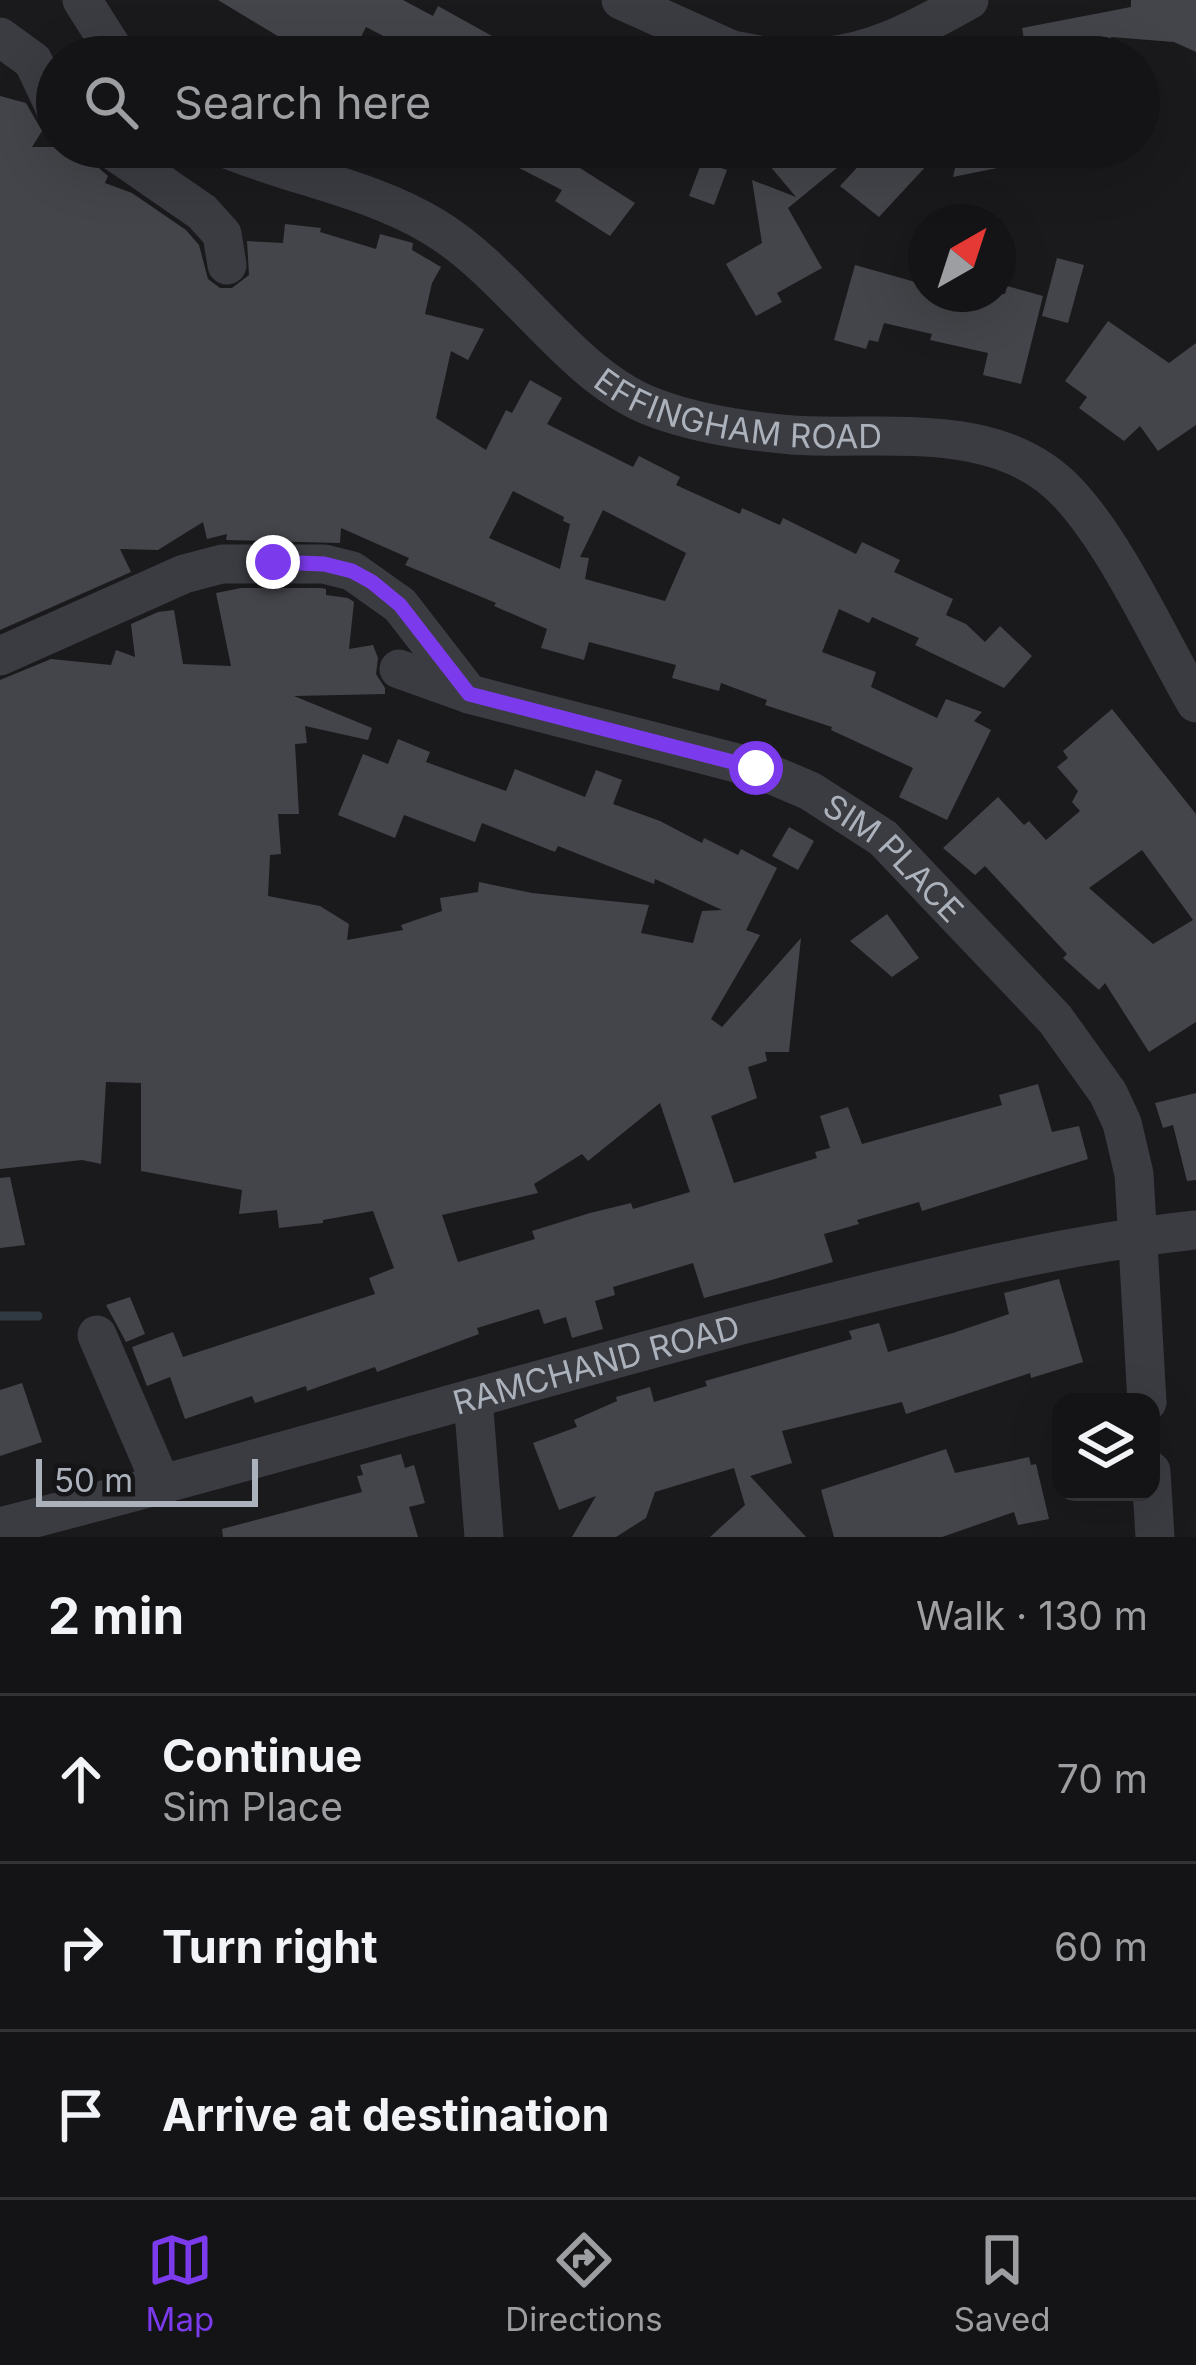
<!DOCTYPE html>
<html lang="en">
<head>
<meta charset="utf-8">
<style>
	:root { --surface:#141416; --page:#1d1d1f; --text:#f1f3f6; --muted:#9d9ea1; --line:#333335; --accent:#7c3aed }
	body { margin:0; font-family:Inter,sans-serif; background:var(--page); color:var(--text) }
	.controls { position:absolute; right:36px; bottom:36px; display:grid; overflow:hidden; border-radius:24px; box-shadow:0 12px 48px #0002 }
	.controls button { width:108px; height:108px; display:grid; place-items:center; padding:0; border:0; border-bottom:3px solid var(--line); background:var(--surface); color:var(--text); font:60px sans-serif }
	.compass { position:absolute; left:908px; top:204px; width:108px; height:108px; border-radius:50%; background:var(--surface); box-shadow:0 12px 48px #0002; rotate:39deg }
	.scale { position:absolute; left:36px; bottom:30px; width:222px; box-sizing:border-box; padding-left:12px; border:6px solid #acb2bc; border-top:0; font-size:33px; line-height:42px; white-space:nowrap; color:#acb2bc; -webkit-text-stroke:9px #151518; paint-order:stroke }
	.stop { position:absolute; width:36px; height:36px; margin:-27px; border:9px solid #7c3aed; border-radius:50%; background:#fff }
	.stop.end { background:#7c3aed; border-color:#fff; box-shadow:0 3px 12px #0008 }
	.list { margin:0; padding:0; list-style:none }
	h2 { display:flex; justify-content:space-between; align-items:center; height:156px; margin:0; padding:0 48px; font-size:51px }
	h2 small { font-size:39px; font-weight:400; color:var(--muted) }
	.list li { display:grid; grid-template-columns:78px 1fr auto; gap:36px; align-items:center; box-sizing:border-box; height:168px; padding:0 48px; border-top:3px solid var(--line) }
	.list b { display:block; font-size:45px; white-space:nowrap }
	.list p { margin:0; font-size:39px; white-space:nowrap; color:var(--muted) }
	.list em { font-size:39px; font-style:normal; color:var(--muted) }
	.icon { flex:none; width:66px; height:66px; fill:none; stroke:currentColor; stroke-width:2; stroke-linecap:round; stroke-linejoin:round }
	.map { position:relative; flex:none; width:1196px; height:1537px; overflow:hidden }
	.search { position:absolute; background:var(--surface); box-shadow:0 12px 48px #0002; left:36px; right:36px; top:36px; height:132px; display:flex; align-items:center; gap:30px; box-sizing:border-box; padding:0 42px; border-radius:66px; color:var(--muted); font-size:45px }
	.sheet { height:660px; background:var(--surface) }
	nav { display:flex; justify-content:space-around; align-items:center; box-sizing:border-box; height:168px; border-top:3px solid var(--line); background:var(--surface); font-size:33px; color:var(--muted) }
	nav a { display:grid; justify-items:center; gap:6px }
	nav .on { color:var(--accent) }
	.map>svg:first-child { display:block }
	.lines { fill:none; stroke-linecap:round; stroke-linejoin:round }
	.stream { stroke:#2f3a42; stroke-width:9 }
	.building { fill:#44454a; fill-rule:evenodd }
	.minor { stroke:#3b3c42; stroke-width:39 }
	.route { stroke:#7c3aed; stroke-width:15 }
	.labels { text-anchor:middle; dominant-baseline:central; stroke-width:10; stroke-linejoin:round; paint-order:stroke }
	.street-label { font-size:33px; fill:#acb2bc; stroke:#151518 }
</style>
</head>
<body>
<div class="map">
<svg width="1196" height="1537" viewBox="0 0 1196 1537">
	<rect width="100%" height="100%" fill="#1a1a1d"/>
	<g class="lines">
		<polyline class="stream" points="0,1316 38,1316"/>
	</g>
	<g class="building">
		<polygon points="218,0 403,0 433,16 438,6 530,57 424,57 366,27 351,57 271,57 281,38"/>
		<polygon points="1131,0 1196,0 1196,52 1174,42 1111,37 1115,57 1027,57 1022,28 1131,7"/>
		<path d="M0,96L26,103L42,131L32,147H84L87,158L108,176L105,183L132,193L186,230L199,245L208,279L220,288H232L249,275L247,241L283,243L285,224L321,228L320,232L376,249L380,234L413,243L412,250L441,267L432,283L425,314L484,329L468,360L451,351L436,418L486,450L506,410L512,413L530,380L562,398L547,424L633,467L639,456L680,477L676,485L740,514L742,508L780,525L783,518L856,554L862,542L900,560L894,572L953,599L946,615L966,624L985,642L1000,626L1032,656L1004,688L915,645L919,638L872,617L869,623L839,609L822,652L876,672L871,687L937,718L946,699L982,712L974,721L991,730L947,820L899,797L913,768L831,730L832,727L765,705L767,700L721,683L719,691L672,678L676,665L589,642L584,660L541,648L547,629L494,606L496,603L405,565L409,558L341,528L340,543L226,540L227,534L207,539L203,522L158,550L120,549L131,572L0,630ZM513,491L564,517L563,521L570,524L560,569L489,538ZM603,510L686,553L665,601L585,579L589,558L580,557Z"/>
		<polygon points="478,147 547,147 635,203 610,236 555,201 562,190"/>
		<polygon points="754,147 821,147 838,167 788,208 822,268 777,293 782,302 756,316 726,264 762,243 752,180 796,197"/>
		<polygon points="876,147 910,147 928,164 879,217 840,186"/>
		<polygon points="960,147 1044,147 1046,158 953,177"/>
		<polygon points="702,161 727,170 714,205 689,196"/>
		<polygon points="1057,258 1084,265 1068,323 1042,316"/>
		<polygon points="855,265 926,285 926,294 1005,294 1007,286 1043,296 1021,384 983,375 988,353 930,340 932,334 884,323 878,342 869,340 866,349 834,340"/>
		<polygon points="1108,321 1169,363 1196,343 1196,425 1158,451 1140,426 1124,441 1079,408 1087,397 1065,381"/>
		<path d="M241,588H321L326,589V595L348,598L354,602L349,649L373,645L378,658L376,674L385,688V694L294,696L372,728L368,740L305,726L307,743L295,744L299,814H278L281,854L270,855L268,896L320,906L349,924L347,940L403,930L401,925L442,911L440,898L478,892L479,882L532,893L649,905L641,933L693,943L702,911L722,910L655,879L654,884L558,846L555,852L482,823L475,842L404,815L395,838L338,815L363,754L388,764L398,739L430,752L426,762L506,791L515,769L585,797L596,770L622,780L613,804L660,821L702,843L704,838L738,855L741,849L777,868L746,930L760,935L711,1019L722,1027L801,938L789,1052H765L767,1061L748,1067L757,1098L711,1116L734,1183L817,1158L815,1152L830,1148L820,1116L848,1107L862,1144L1002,1105L999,1095L1038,1084L1052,1132L1079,1126L1088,1159L922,1211L919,1202L857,1220L859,1224L824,1234L833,1262L768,1281L704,1298L693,1263L613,1287L615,1295L595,1301L603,1329L572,1338L566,1317L544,1324L539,1309L477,1328L479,1334L377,1372L375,1367L307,1391L306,1386L255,1403L252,1396L185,1419L170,1377L147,1386L132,1347L173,1332L183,1357L375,1294L369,1278L394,1268L373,1211L323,1220V1223L279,1228L277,1210L239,1214L242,1190L141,1171V1083L106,1082L101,1164L82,1160L0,1169V680L51,659L111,665L116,650L135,657L131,624L158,612L174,610L183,664L231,666L216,593ZM660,1103L690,1192L633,1209L631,1203L590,1213L532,1231L535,1239L458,1262L442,1215L538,1193L534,1184L582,1154L588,1161Z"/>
		<path d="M1112,709L1196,814V1022L1149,1052L1105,983L1099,990L1063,958L1067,954L985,866L975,875L943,848L998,797L1024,825L1029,821L1046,840L1080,811L1072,802L1078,791L1057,767L1068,758L1063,751ZM1142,850L1193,920L1153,944L1089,888Z"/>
		<polygon points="789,827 814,841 798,870 772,856"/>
		<polygon points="887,914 919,958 892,977 850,941"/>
		<polygon points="1196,1093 1196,1180 1187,1181 1173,1125 1163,1128 1155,1103"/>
		<polygon points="10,1177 25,1245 0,1248 0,1178"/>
		<polygon points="1059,1279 1083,1362 1031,1378 1030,1373 906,1414 902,1402 782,1431 792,1463 750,1476 806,1537 710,1537 745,1505 734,1468 655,1492 646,1518 616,1537 572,1537 596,1496 559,1510 533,1443 577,1427 574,1420 617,1401 616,1397 650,1387 654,1402 707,1386 705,1381 852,1339 849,1331 879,1323 888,1352 953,1333 1009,1314 1004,1293"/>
		<polygon points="130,1297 145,1334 126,1342 106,1305"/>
		<polygon points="22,1383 42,1442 0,1456 0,1390"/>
		<polygon points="946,1449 955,1473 1029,1457 1031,1465 1036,1464 1049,1519 1018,1525 1014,1512 942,1537 834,1537 821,1490"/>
		<polygon points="401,1454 405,1468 414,1465 425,1503 409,1507 418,1537 223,1537 222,1529 362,1492 357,1476 363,1475 360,1465"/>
	</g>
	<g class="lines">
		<g class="minor">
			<polyline points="82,0 118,57"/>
			<polyline points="621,0 732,50 770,57"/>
			<polyline points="0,37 33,61 57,112"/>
			<path d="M821,57C877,52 920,27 969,0"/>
			<polyline points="108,147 202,212 222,234 227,265"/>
			<path id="s1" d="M222,147C291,176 370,188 434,227C512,274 569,374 650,406C695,424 745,431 792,435C884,441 998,418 1068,493C1117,545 1159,640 1196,703"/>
			<polyline points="0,656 184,574 222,564 324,564 352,571 400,605 469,694"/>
			<path id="s2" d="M399,669L469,694L756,768L810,791L883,838L1055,1019L1108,1093L1122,1123L1134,1174L1147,1402"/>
			<polyline points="97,1335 162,1486"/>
			<polyline points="473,1398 484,1537"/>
			<polyline points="1151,1471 1155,1537"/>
			<path id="s3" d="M0,1527C255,1462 507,1386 761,1320C906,1284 1048,1246 1196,1230"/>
		</g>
	</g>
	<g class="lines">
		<polyline class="route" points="273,562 324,564 352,571 372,582 400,605 469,694 756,768"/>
	</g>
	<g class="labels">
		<g class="street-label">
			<text stroke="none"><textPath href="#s1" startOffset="597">EFFINGHAM ROAD</textPath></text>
			<text stroke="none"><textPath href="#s2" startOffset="537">SIM PLACE</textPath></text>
			<text stroke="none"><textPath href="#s3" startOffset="618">RAMCHAND ROAD</textPath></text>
		</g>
	</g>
</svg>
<div class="controls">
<button><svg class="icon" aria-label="layers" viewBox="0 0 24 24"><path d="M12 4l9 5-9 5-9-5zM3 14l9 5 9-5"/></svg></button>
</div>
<svg class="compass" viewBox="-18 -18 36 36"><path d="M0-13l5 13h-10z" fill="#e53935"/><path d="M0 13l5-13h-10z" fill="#9d9ea1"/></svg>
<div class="scale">50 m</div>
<div class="stop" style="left:756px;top:768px"></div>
<div class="stop end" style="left:273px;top:562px"></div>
<div class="search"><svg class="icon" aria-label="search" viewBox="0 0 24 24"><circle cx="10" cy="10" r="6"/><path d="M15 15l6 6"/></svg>Search here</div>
</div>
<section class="sheet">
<h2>2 min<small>Walk · 130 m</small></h2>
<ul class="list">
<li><svg class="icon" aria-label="ahead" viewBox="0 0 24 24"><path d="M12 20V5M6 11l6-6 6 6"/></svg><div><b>Continue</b><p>Sim Place</p></div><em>70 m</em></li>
<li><svg class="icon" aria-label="right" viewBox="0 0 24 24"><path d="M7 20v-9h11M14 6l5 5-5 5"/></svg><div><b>Turn right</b></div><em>60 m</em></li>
<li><svg class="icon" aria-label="arrive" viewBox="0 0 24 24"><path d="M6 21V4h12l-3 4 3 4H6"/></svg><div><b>Arrive at destination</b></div></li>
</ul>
</section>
<nav>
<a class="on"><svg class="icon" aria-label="map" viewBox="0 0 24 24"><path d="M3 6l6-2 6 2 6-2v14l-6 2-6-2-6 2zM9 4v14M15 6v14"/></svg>Map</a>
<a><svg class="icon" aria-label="directions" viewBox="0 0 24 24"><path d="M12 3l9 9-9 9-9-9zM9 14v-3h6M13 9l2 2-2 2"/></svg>Directions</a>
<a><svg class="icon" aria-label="saved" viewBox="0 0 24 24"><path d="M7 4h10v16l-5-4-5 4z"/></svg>Saved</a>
</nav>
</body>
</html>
